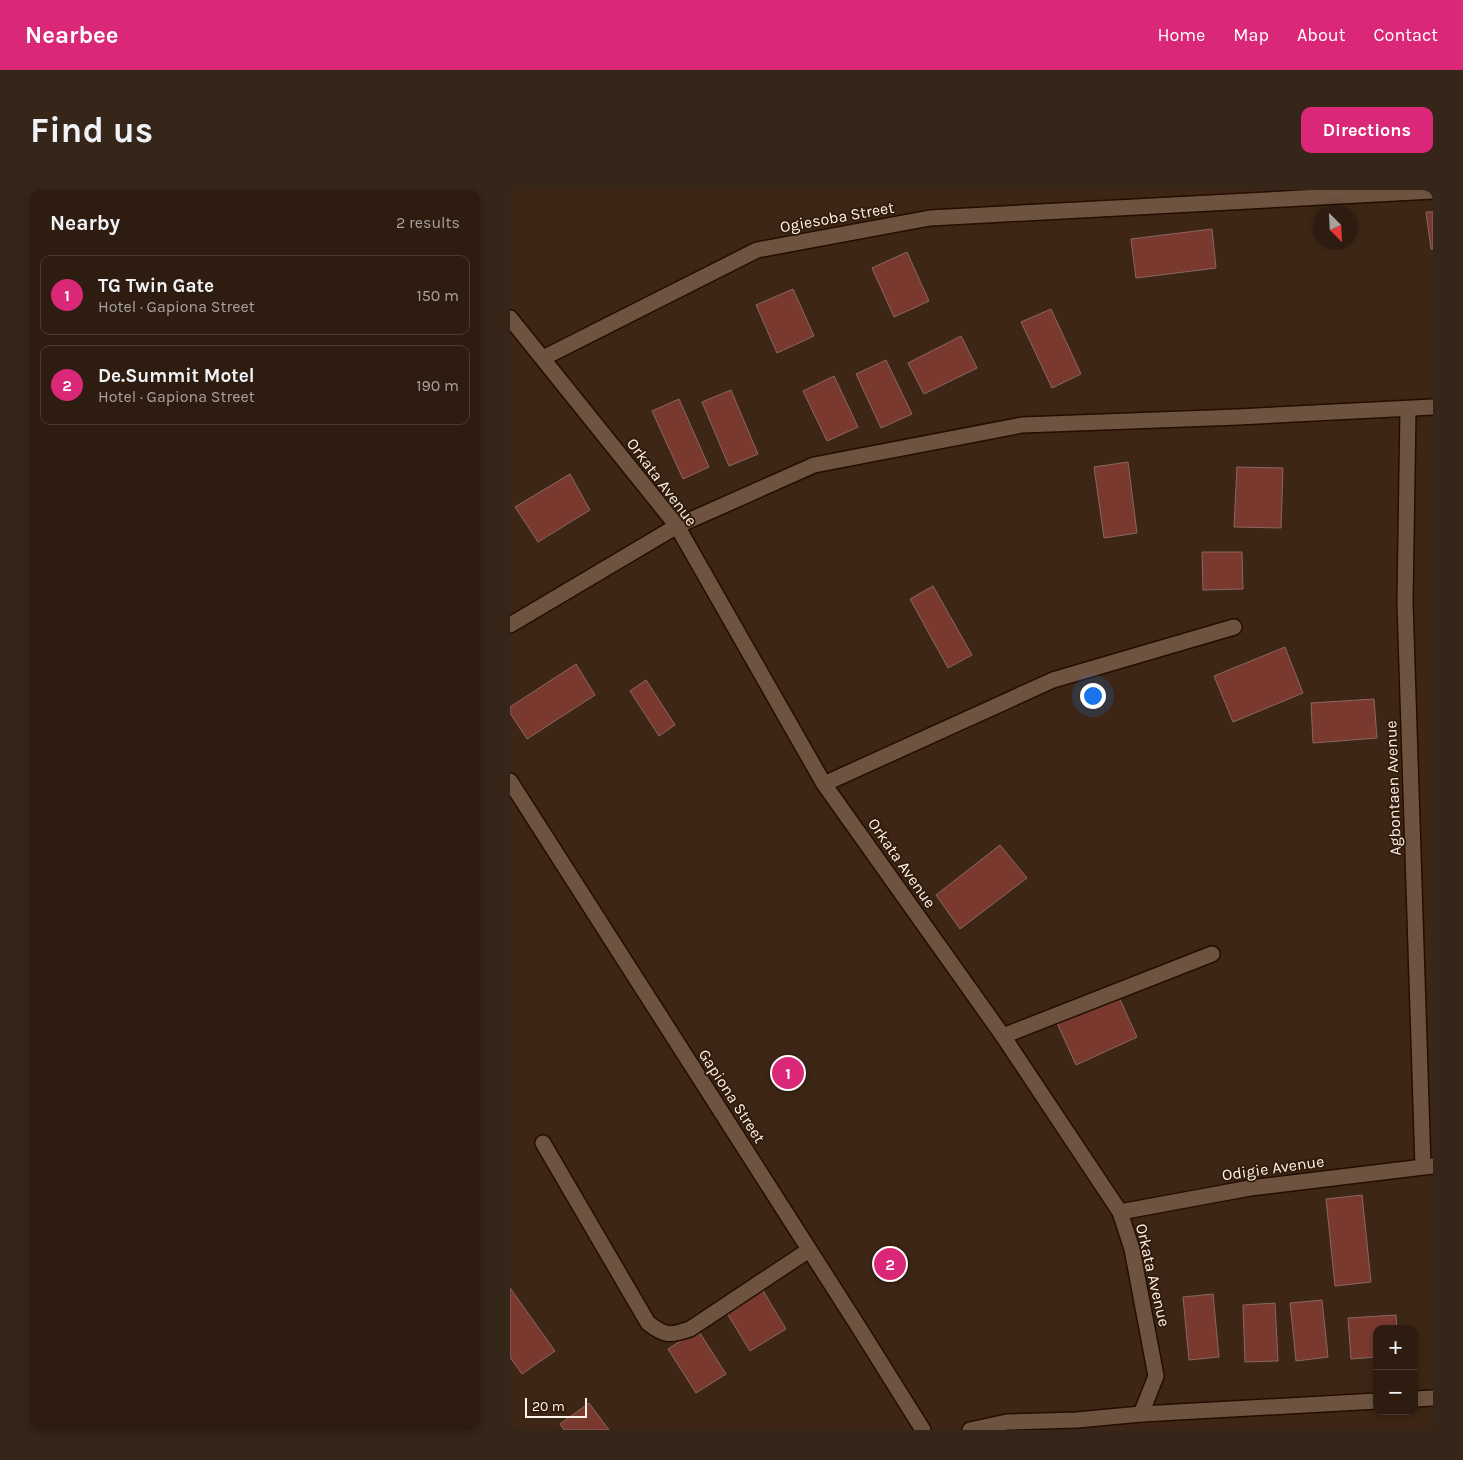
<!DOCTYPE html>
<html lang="en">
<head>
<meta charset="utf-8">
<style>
	:root { --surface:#2e1c10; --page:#362519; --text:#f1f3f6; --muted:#a7a19f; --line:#493a30; --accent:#db2777 }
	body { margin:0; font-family:Karla,sans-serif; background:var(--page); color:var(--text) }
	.controls { position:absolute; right:15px; bottom:15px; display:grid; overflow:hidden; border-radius:10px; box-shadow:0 2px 8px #0003 }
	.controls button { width:45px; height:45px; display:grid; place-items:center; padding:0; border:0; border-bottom:1px solid var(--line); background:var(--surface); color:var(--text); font:25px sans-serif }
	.compass { position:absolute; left:803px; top:15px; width:45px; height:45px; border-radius:50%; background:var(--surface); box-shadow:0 2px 8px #0003; rotate:156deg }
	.scale { position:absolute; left:15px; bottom:12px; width:62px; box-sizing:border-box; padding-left:5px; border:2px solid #fef1e9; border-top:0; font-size:14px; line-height:18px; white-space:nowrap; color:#fef1e9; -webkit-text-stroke:4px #321c0b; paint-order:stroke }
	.you { position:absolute; left:582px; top:505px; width:18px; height:18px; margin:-12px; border:4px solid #fff; border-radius:50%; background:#1a73e8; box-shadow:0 0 0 8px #1a73e833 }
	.badge { display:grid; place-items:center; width:32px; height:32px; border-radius:50%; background:var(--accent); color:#fff; font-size:16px; font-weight:700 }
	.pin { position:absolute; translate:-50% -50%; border:2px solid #fff; box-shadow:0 1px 5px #0006 }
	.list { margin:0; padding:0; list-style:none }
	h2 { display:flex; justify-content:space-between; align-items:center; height:65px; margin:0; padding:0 20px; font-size:21px }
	h2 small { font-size:16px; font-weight:400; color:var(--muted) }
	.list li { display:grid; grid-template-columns:32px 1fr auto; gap:15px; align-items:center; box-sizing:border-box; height:80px; margin:0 10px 10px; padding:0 10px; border:1px solid var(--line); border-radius:10px }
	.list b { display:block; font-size:19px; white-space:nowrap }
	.list p { margin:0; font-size:16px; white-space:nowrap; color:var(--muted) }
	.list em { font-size:16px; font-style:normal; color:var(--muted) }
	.map { position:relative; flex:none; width:923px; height:1240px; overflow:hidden; border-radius:10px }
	header { display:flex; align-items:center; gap:30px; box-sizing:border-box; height:70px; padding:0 25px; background:var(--accent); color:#fff }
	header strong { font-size:24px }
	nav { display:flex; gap:28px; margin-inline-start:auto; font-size:18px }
	.intro { display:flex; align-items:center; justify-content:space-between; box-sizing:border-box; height:120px; padding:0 30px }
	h1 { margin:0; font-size:35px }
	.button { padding:12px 22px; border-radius:10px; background:var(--accent); color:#fff; font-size:18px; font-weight:700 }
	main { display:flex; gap:30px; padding:0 30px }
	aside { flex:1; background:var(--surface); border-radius:10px; box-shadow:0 2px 8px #0003 }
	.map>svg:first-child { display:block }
	.building { fill:#7a392e; stroke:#896861 }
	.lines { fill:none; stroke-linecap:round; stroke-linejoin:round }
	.street-casing { stroke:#230e01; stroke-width:18 }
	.street { stroke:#6e5341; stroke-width:15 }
	.labels { text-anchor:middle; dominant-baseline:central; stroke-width:4; stroke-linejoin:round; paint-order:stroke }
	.street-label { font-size:16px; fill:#fef1e9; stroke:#321c0b }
</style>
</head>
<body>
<header>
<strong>Nearbee</strong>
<nav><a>Home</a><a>Map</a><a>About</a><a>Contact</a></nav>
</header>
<div class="intro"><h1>Find us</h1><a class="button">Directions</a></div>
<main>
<aside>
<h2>Nearby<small>2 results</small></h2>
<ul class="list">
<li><span class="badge">1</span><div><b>TG Twin Gate</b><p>Hotel · Gapiona Street</p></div><em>150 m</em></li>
<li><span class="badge">2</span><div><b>De.Summit Motel</b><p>Hotel · Gapiona Street</p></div><em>190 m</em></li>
</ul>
</aside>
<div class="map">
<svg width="923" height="1240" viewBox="0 0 923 1240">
	<rect width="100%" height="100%" fill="#3d2615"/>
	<g class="building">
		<polygon points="916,22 923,22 923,59 921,59"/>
		<polygon points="702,39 706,78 626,88 621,49"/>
		<polygon points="397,62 419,111 384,127 362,78"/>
		<polygon points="283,99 304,146 267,163 246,115"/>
		<polygon points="541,119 571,184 542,198 511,132"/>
		<polygon points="451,146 467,178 414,204 398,173"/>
		<polygon points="376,170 402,224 371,238 346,184"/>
		<polygon points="324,186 348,237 317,251 293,201"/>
		<polygon points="221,200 248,264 219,276 192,212"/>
		<polygon points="169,209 199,277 173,289 142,221"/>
		<polygon points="618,272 627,343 594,348 584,277"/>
		<polygon points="727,277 773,278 771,338 724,337"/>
		<polygon points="60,284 80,320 28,352 5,317"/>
		<polygon points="692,362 732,362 733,399 693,400"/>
		<polygon points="423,396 462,465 438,478 400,409"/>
		<polygon points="775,457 793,503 723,532 704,486"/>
		<polygon points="66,474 85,505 17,549 0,523 0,517"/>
		<polygon points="136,490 165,535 149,546 120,501"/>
		<polygon points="864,509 867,548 803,553 801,513"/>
		<polygon points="490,655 517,688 450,739 426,705"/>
		<polygon points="608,805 627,847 566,875 547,833"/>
		<polygon points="852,1005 861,1092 825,1096 816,1009"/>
		<polygon points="0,1098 45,1161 12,1184 0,1167"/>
		<polygon points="252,1099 276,1139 240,1161 215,1120"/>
		<polygon points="703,1104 709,1167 679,1170 673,1107"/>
		<polygon points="812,1110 818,1167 786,1171 780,1113"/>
		<polygon points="765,1113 768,1171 735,1172 733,1115"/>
		<polygon points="886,1125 887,1139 867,1139 867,1167 841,1169 838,1128"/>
		<polygon points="188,1140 216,1184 186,1203 158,1159"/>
		<polygon points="79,1213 99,1240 54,1240 50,1234"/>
	</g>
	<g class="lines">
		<g class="street-casing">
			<g id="street">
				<polyline points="0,128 167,336 314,594 493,846 610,1022 622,1059 646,1186 631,1224"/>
				<polyline points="33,168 247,60 420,28 923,1"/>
				<polyline points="898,219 895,413 913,976"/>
				<polyline points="0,435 167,336 304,275 512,235 728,227 923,217"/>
				<polyline points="0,591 348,1136 413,1240"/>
				<polyline points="314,594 543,490 724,437"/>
				<polyline points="493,846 702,764"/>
				<path d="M33,953L138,1133C155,1146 160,1146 180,1139L299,1060"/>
				<polyline points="610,1022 740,998 922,976"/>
				<polyline points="904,1209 923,1208"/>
				<polyline points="460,1240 497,1232 567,1230 631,1224 867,1211"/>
			</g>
		</g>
		<use href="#street" class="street"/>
	</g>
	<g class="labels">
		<g class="street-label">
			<text transform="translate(327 27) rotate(-10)">Ogiesoba Street</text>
			<text transform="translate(152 292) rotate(53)">Orkata Avenue</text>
			<text transform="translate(883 598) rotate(-92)">Agbontaen Avenue</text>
			<text transform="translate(392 673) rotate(55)">Orkata Avenue</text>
			<text transform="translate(222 906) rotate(57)">Gapiona Street</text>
			<text transform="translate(763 978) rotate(-8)">Odigie Avenue</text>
			<text transform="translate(643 1085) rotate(77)">Orkata Avenue</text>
		</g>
	</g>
</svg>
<div class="controls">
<button>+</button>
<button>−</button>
</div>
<svg class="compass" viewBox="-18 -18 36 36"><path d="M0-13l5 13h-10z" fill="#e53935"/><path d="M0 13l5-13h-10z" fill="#a7a19f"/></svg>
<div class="scale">20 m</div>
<div class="you"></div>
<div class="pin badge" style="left:278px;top:883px">1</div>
<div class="pin badge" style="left:380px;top:1074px">2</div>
</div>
</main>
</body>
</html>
